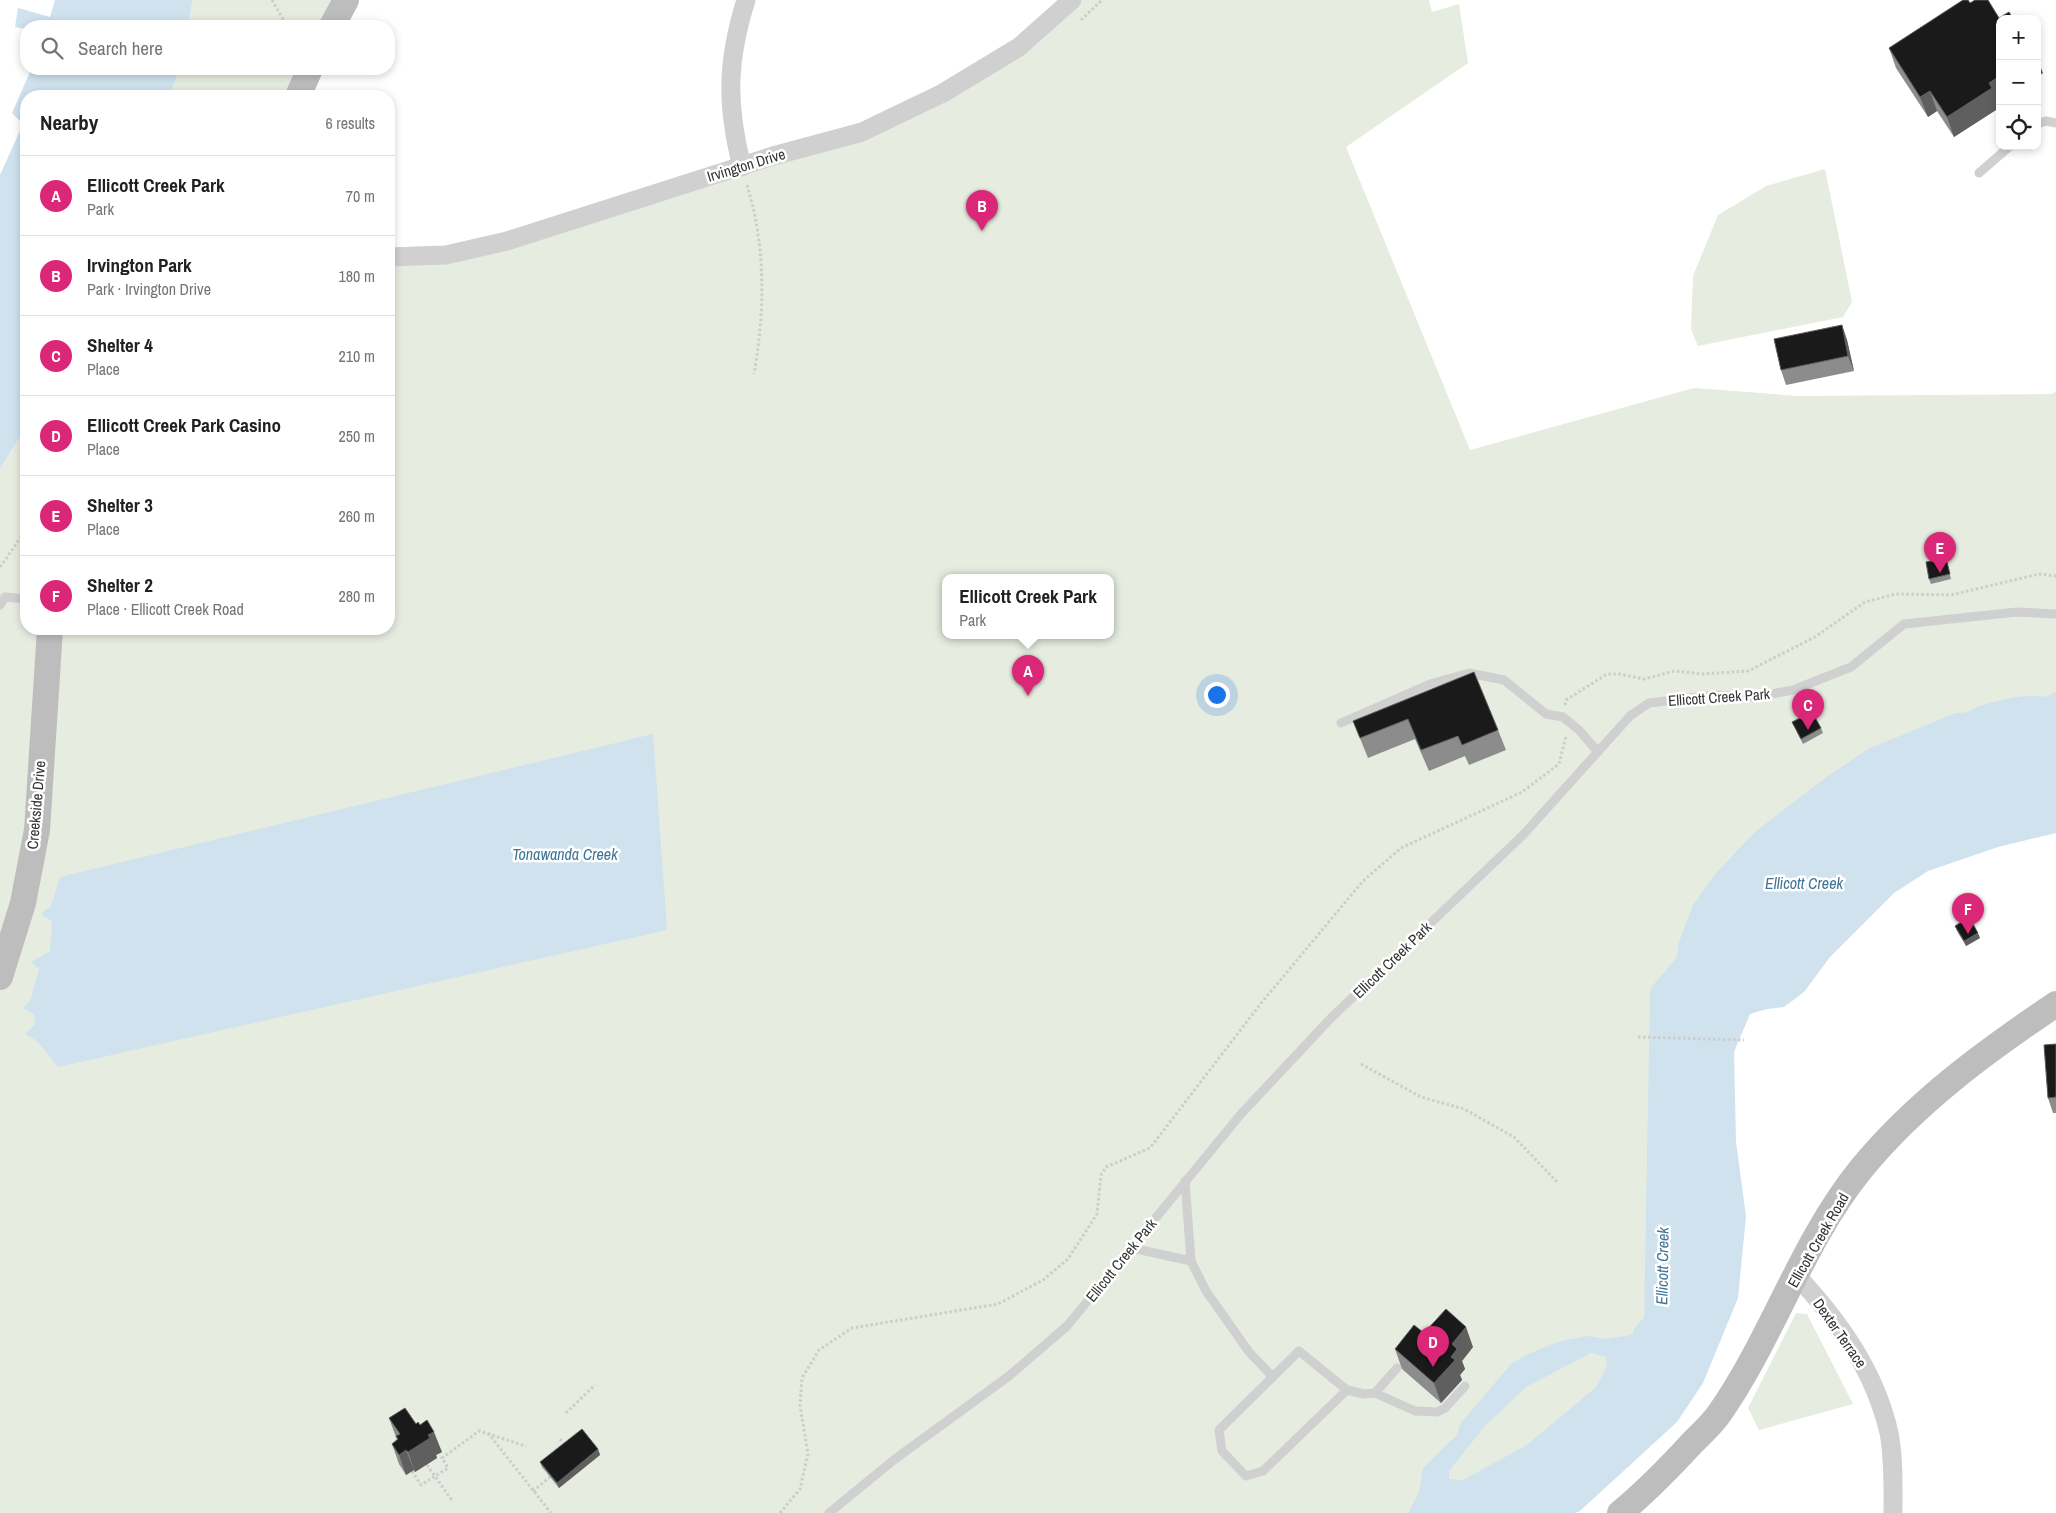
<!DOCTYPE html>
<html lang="en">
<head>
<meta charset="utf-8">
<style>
	:root { --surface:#fff; --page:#f6f6f6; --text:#202124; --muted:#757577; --line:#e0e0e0; --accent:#db2777 }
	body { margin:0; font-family:"Archivo Narrow",sans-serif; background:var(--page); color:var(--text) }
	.controls { position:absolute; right:15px; top:15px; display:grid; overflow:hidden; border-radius:10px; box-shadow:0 2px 8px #0003 }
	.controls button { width:45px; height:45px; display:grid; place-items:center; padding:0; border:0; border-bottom:1px solid var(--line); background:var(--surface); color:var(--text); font:25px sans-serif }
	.you { position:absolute; left:1216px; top:694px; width:18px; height:18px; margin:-12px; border:4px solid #fff; border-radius:50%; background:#1a73e8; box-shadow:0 0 0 8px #1a73e833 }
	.badge { display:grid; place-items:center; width:32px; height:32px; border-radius:50%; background:var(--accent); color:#fff; font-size:16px; font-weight:700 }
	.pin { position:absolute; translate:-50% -41px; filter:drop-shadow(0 1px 2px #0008) }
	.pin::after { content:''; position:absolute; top:26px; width:18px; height:15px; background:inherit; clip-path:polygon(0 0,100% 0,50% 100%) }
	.popup { position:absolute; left:942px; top:574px; width:172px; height:65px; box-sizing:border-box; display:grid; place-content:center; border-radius:10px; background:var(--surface); filter:drop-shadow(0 1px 4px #0005); font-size:16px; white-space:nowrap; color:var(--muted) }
	.popup b { font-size:19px; color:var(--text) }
	.popup::after { content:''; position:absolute; left:50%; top:100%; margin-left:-10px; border:10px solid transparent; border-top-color:var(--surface) }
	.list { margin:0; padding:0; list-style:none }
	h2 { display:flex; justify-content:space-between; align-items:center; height:65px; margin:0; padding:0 20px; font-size:21px }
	h2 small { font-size:16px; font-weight:400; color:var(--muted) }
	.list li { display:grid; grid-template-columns:32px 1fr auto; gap:15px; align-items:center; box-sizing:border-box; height:80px; padding:0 20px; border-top:1px solid var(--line) }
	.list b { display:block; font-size:19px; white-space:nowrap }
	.list p { margin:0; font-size:16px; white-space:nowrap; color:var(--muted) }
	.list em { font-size:16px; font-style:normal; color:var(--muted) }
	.icon { flex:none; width:28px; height:28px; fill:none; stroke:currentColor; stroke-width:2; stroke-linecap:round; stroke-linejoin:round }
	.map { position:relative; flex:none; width:2056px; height:1513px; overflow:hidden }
	.search { position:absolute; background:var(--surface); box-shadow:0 2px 8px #0003; left:20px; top:20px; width:375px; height:55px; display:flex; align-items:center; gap:12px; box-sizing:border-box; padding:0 18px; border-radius:20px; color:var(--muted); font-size:19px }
	.panel { position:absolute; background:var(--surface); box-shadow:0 2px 8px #0003; left:20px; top:90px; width:375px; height:545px; border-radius:20px }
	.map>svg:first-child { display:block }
	.green { fill:#e6ecdf; fill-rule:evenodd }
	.water { fill:#cfe2ee; fill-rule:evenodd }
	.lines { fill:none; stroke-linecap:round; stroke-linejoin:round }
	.river { stroke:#cfe2ee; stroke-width:34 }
	.path { stroke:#cdcdcd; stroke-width:3; stroke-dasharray:2.5 2.5; stroke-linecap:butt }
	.lane { stroke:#d0d0d0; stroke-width:9 }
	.street { stroke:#d0d0d0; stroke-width:19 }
	.secondary { stroke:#bdbdbd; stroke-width:26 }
	.wall { fill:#8c8c8c }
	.shaded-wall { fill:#5f5f5f }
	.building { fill:#1a1a1a; stroke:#5f5f5f }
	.labels { text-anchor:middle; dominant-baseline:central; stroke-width:5; stroke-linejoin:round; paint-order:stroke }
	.street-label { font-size:15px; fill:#333; stroke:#fff }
	.water-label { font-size:16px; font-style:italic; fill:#3f7597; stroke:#fff }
</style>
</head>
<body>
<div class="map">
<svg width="2056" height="1513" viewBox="0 0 2056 1513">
	<rect width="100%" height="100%" fill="#fff"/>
	<g class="green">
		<polygon points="193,0 347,0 333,26 187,26"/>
		<path d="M1072,0H1429L1432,12L1459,4L1468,63L1346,147L1470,450L1694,388L1798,396L2052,394L2056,391V764L1822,811L1667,995L1661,1325L1465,1513H0V469L26,427V629H389V257L446,255L742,167L943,93ZM946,577H1110V635H946Z"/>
		<polygon points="178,69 310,69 296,96 168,96 175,82"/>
		<polygon points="1825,169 1852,302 1843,317 1698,346 1691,329 1693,276 1718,215 1766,186"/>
		<polygon points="1796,1313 1807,1314 1853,1404 1759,1430 1748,1408"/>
	</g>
	<g class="water">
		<polygon points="55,0 193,0 187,26 26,26 26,29 15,27 18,8 50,17"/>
		<polygon points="27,69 178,69 175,82 168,96 26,96 26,427 0,469 0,175 23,124 12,113 30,72"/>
		<path d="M2056,692V833L1998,847L1928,871L1894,893L1830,957L1804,992L1784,1007L1767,1009L1750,1014L1734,1052L1736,1142L1746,1216L1738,1298L1703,1383L1677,1422L1580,1511L1575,1513H1408L1419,1492L1423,1468L1458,1434L1460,1424L1512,1363L1527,1355L1557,1342L1588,1336L1606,1339L1631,1335L1644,1325L1666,1286L1675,1249L1673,1182L1661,1167L1660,1097L1669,1030L1670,1002L1679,942L1693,905L1716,873L1756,831L1828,776L1868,749L1956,713C1969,714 1974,707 1986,704C2004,699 2029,693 2046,697ZM1591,1353L1606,1357L1607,1366L1596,1387L1527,1445L1463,1480L1449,1479V1471L1484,1427L1526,1387Z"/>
		<polygon points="653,734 667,930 58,1067 37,1041 25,1034 35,1025 34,1014 23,1008 31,999 39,969 31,962 50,951 52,922 41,914 51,906 60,877"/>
	</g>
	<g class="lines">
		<polyline class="river" points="1650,1336 1661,1325 1667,995 1702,954"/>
		<g class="path">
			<polyline points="272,0 287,26"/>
			<polyline points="1081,20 1102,0"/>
			<path d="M747,185C766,247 765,311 754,374"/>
			<polyline points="0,567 26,530"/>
			<polyline points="1565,705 1566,700 1607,674 1620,674 1644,679 1675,671 1702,674 1748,671 1815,637 1865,602 1896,594 1951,595 2039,574 2056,576"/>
			<polyline points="1638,1037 1744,1040"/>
			<polyline points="1361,1064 1421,1097 1464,1109 1514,1137 1558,1183"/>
			<polyline points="566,1413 595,1385"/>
			<polyline points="488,1433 551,1513"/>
			<polyline points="560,1439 565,1445"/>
			<polyline points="427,1465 453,1502"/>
			<polyline points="412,1471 421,1485 448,1468 442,1458 479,1431 526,1446"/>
			<polyline points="533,1491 550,1477"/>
			<polyline points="780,1513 800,1489 808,1454 800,1405 802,1378 819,1350 852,1328 998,1304 1043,1280 1068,1259 1097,1214 1101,1175 1106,1167 1150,1148 1262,1002 1363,881 1401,848 1522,792 1559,764 1566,736"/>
		</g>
		<g class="lane">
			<polyline points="2037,124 2046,121 2056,123"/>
			<polyline points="1979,173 2010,146"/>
			<polyline points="0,605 5,597 26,599"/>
			<polyline points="1341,723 1430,684 1469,673 1504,680 1546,714 1563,717 1579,730 1598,752"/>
			<polyline points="1185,1181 1191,1261 1206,1291 1249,1352 1273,1377"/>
			<polyline points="1132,1248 1191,1261"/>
			<polyline points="1347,1390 1263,1471 1246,1476 1222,1451 1219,1430 1299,1351 1347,1390 1364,1394 1375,1393 1415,1411 1437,1412 1445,1408 1465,1386"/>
			<polyline points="1375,1393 1397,1368"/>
			<polyline points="829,1513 895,1459 1009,1376 1067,1326 1241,1114 1331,1018 1523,835 1630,716 1649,703 1714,695 1755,697 1793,690 1851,667 1904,624 2017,612 2056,614"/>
		</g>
		<g class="street">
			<path d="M742,167C726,104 727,61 746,0"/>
			<polyline points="389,257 446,255 507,241 773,156 862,132 943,93 1019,47 1072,0"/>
			<path d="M1796,1275C1839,1321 1875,1371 1889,1433C1894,1459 1893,1487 1893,1513"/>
		</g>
		<g class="secondary">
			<polyline points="332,26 346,0"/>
			<polyline points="298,96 310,69"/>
			<polyline points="0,977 23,903 37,830 50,629"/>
			<path d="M1620,1513C1647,1491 1670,1467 1693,1442C1702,1433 1712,1424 1719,1414C1773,1337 1801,1243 1861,1169C1916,1102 1985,1052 2056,1004"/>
		</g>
	</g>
	<g class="wall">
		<polygon points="1970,3 2000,19 2000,101 1997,103 1999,108 1954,137 1937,111 1928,117 1896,68 1889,48"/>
		<polygon points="1842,325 1847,340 1854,371 1786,385 1781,370"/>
		<polygon points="1946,558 1951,579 1931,584 1929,579"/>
		<polygon points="1474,672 1498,730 1506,750 1469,765 1465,756 1429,771 1415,739 1368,758 1353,721"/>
		<polygon points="1792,722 1821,728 1823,733 1803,744"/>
		<polygon points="1955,926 1980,938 1966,946 1957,931"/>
		<polygon points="2056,1044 2056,1113 2053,1113 2048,1098"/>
		<polygon points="1424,1333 1473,1347 1462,1361 1465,1369 1460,1375 1462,1380 1441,1403 1402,1369 1395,1349"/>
		<polygon points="389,1418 420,1425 442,1452 436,1455 437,1458 415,1472 414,1470 406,1475 399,1464 392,1444 397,1440"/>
		<polygon points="598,1449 600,1455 559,1488 542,1467 540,1462"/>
	</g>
	<g class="shaded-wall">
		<polygon points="2037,58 2043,73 2037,77"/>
		<polygon points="2000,76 2000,101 1997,103 1999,108 1954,137 1947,117 1989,83"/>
		<polygon points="1930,91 1937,111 1928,117 1920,97"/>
		<polygon points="1842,325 1847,340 1854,371 1848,356"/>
		<polygon points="1978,933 1980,938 1966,946 1964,941"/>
		<polygon points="1466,1327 1473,1347 1462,1361 1465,1369 1460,1375 1462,1380 1441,1403 1434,1383 1451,1357 1452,1344"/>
		<polygon points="434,1432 442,1452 436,1455 437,1458 415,1472 408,1452 428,1435"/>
		<polygon points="598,1449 600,1455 559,1488 557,1483"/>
		<polygon points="406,1450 414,1470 406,1475 399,1455"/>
	</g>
	<g class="building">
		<polygon points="1963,0 1968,0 1970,3 1975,0 1988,0 1999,18 2009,12 2013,19 2000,19 2000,76 1989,83 1992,88 1947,117 1930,91 1920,97 1889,48"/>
		<polygon points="1842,325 1848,356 1781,370 1774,339"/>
		<polygon points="1946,558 1950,574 1929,579 1926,562"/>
		<polygon points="1474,672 1498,730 1462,745 1458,736 1421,750 1408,719 1360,738 1353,721"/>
		<polygon points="1812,712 1821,728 1801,739 1792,722"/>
		<polygon points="1969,917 1978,933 1964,941 1955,926"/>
		<polygon points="2056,1044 2056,1097 2048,1098 2044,1045"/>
		<polygon points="1446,1309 1466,1327 1452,1344 1457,1349 1451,1357 1455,1360 1434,1383 1395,1349 1414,1325 1424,1333"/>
		<polygon points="405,1408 416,1424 418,1422 420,1425 427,1420 434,1432 428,1435 430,1438 408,1452 406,1450 399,1455 392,1444 398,1439 396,1436 400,1434 389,1418"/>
		<polygon points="582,1429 598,1449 557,1483 540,1462"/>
	</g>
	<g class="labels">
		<g class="street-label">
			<text transform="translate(746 165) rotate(-17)">Irvington Drive</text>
			<text transform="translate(1719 697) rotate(-4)">Ellicott Creek Park</text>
			<text transform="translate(36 805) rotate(-85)">Creekside Drive</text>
			<text transform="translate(1392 960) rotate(-44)">Ellicott Creek Park</text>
			<text transform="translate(1818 1240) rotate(-60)">Ellicott Creek Road</text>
			<text transform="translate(1121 1260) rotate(-51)">Ellicott Creek Park</text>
			<text transform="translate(1840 1333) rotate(55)">Dexter Terrace</text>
		</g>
		<g class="water-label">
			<text x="565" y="854">Tonawanda Creek</text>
			<text x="1804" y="883">Ellicott Creek</text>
			<text transform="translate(1662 1266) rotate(-89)">Ellicott Creek</text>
		</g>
	</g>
</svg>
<div class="controls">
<button>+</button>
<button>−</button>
<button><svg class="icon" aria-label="locate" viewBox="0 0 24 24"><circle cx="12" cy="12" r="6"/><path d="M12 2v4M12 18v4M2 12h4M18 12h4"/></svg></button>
</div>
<div class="you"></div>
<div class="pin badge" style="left:1028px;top:696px">A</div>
<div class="popup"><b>Ellicott Creek Park</b>Park</div>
<div class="pin badge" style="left:982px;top:231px">B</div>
<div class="pin badge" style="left:1808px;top:730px">C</div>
<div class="pin badge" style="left:1433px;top:1367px">D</div>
<div class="pin badge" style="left:1940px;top:573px">E</div>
<div class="pin badge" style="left:1968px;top:934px">F</div>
<div class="search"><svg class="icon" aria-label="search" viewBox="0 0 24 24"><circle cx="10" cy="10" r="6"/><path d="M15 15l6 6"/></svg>Search here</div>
<section class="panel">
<h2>Nearby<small>6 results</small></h2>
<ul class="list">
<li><span class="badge">A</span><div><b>Ellicott Creek Park</b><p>Park</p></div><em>70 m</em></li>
<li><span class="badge">B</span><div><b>Irvington Park</b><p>Park · Irvington Drive</p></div><em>180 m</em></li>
<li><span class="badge">C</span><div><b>Shelter 4</b><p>Place</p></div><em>210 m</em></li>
<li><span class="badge">D</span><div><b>Ellicott Creek Park Casino</b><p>Place</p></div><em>250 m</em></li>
<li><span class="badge">E</span><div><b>Shelter 3</b><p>Place</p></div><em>260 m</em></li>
<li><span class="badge">F</span><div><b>Shelter 2</b><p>Place · Ellicott Creek Road</p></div><em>280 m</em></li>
</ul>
</section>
</div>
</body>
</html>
